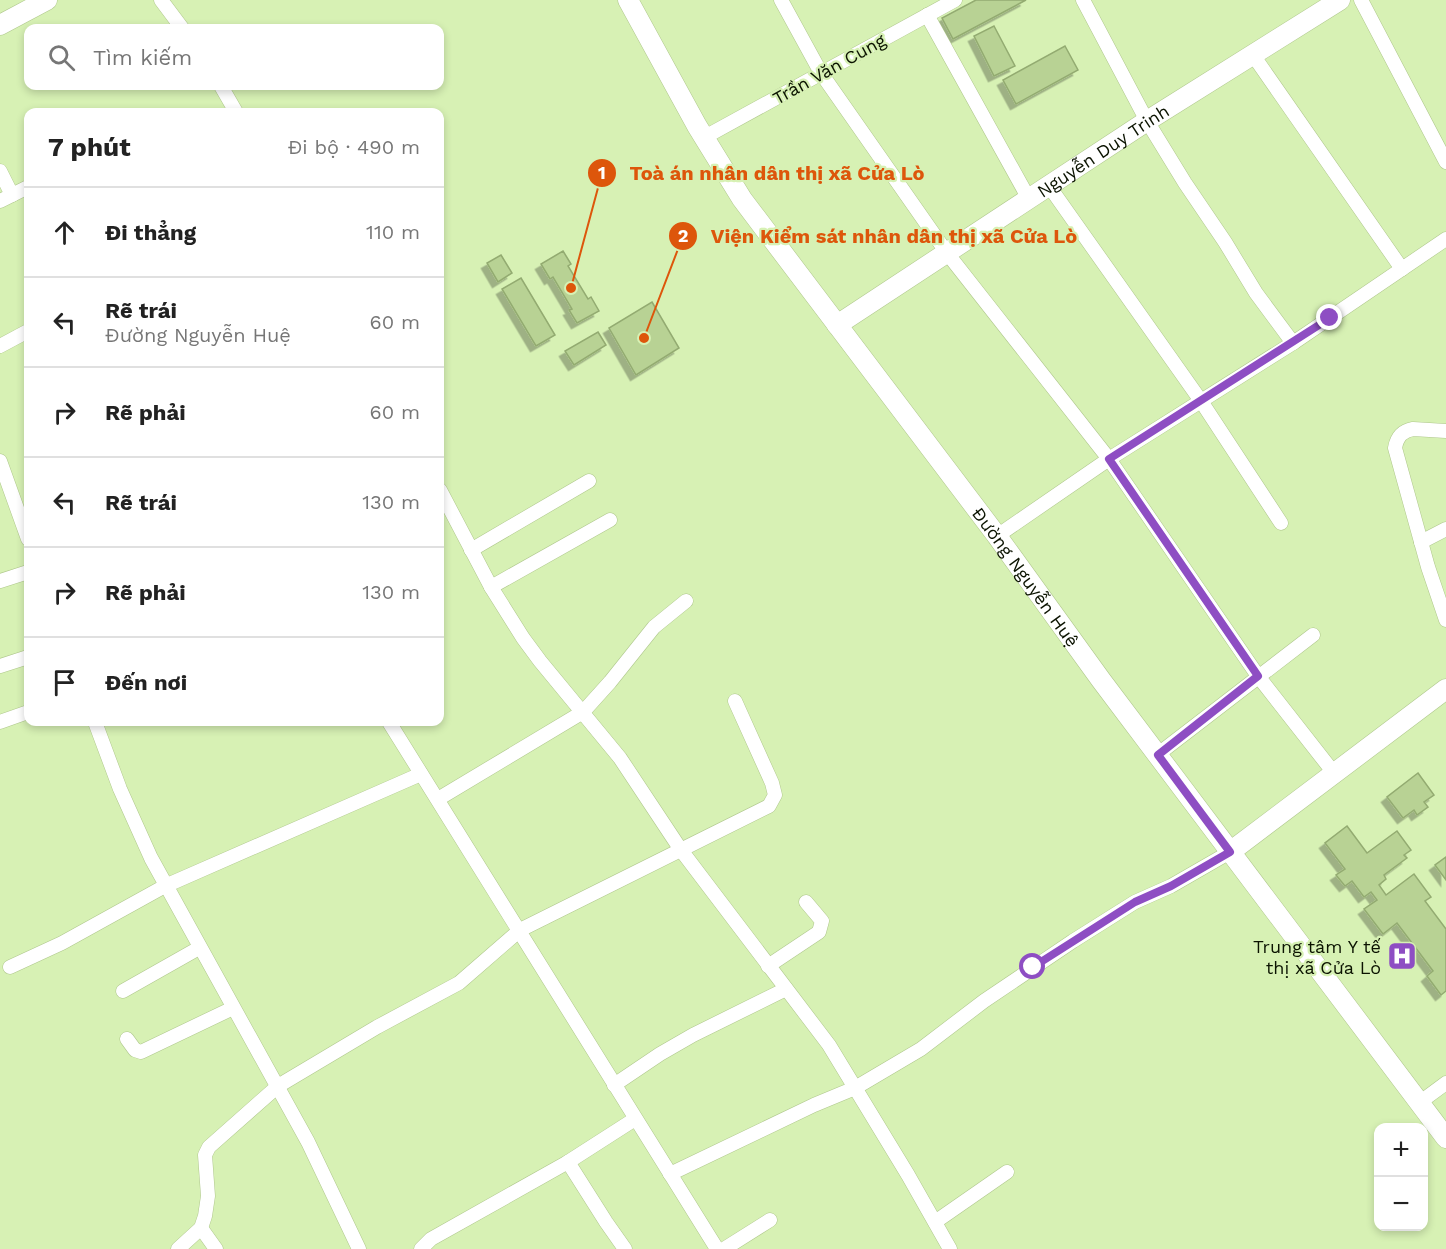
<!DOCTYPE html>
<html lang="vi">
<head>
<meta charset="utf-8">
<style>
	:root { --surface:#fff; --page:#f6f6f6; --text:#222; --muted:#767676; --line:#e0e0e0 }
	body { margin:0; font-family:"Work Sans",sans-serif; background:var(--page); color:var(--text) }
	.controls { position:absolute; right:18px; bottom:18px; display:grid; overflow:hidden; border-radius:12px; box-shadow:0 3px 9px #0003 }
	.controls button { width:54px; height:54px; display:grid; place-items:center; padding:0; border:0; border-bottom:2px solid var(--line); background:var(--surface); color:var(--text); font:30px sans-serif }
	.stop { position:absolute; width:18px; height:18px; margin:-14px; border:4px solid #8e4ec3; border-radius:50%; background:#fff }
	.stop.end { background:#8e4ec3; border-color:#fff; box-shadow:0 2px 6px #0008 }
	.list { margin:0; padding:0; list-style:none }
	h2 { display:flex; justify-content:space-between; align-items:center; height:78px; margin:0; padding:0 24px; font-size:26px }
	h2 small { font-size:20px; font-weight:400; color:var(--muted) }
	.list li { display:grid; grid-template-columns:39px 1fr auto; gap:18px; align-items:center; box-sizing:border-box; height:90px; padding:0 24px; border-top:2px solid var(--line) }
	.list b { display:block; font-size:22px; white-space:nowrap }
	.list p { margin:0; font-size:20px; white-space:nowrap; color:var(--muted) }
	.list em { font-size:20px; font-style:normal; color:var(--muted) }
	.icon { flex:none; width:33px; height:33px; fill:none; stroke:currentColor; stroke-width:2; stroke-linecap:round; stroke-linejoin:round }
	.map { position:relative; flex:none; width:1446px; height:1249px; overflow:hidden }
	.search { position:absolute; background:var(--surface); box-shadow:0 3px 9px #0003; left:24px; top:24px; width:420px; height:66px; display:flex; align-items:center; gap:15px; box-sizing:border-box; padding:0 21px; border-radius:12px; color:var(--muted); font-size:22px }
	.panel { position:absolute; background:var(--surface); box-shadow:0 3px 9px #0003; left:24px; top:108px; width:420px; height:618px; border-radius:12px }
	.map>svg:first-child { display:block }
	.building { fill:#b8d294; stroke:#93ab71; stroke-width:1.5; filter:url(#shadow) }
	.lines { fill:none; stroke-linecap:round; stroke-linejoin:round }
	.street-casing { stroke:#afc78c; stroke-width:15 }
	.secondary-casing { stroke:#afc78c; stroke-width:21 }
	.street { stroke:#fff; stroke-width:14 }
	.secondary { stroke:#fff; stroke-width:20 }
	.route { stroke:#8e4ec3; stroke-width:8 }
	.labels { text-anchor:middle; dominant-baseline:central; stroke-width:4.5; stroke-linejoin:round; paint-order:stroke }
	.street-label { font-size:18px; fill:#0b1300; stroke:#d7f1b4 }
	.poi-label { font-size:18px; fill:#0b1300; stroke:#d7f1b4; text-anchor:end }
	.leader { fill:none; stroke:#dd560b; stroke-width:2 }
	.callout-dot { fill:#dd560b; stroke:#d7f1b4; stroke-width:2 }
	.mark-label { font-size:18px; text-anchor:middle; font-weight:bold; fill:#fff }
	.callout-label { font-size:20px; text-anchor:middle; font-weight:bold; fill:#dd560b; stroke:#d7f1b4; stroke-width:4.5; stroke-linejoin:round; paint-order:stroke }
</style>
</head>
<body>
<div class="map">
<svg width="1446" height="1249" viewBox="0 0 1446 1249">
	<defs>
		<filter id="shadow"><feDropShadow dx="-5.5" dy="5.5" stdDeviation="0" flood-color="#0004"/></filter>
	</defs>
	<rect width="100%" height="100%" fill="#d7f1b4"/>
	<g class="building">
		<polygon points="976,0 1026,0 953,39 942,18"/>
		<polygon points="994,26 1015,66 994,76 974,36"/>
		<polygon points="1065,46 1078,70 1016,104 1003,80"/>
		<polygon points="563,251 571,264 568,266 588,299 591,297 599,311 577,323 569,310 572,309 553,277 550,279 541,264"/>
		<polygon points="501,255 512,273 498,282 487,263"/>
		<polygon points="521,278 555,335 536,346 502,289"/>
		<polygon points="652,302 679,348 636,375 609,328"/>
		<polygon points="598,332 606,345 574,365 565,351"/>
		<polygon points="1418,773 1434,795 1424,802 1428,807 1417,815 1414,810 1403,818 1387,797"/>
		<polygon points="1347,826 1367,853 1397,831 1411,850 1404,855 1407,858 1384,875 1386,879 1379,885 1386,895 1414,874 1431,897 1425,901 1446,929 1446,991 1441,995 1427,976 1433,971 1397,923 1383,934 1364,909 1377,900 1371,892 1364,897 1352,881 1345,886 1336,875 1345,869 1325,843"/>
		<polygon points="1446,857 1446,880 1435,865"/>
	</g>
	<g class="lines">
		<g class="street-casing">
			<g id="street">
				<polyline points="161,0 182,28"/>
				<polyline points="781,0 821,73 947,253 1109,459 1258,676 1334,773"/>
				<polyline points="1083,0 1147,121 1185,183 1225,242 1256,293 1293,343"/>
				<polyline points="1361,0 1446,162"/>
				<polyline points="927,15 1029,199"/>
				<polyline points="1253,55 1402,269"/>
				<polyline points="221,86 236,112"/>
				<polyline points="703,138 955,0"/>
				<polyline points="0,171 12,195"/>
				<polyline points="1049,186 1201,401 1281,523"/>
				<polyline points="0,201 28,187"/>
				<polyline points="0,346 28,331"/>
				<path d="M1446,431L1413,429C1402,431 1397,437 1395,448L1428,567L1446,620"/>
				<polyline points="0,461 28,539"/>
				<polyline points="440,490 491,587 523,638 540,661 620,758 681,850 829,1045 908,1175 950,1249"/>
				<polyline points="997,536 1109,459 1293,343 1446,239"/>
				<polyline points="1421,542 1446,529"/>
				<polyline points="471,550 589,481"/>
				<polyline points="0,581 28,572"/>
				<polyline points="491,587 610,520"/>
				<polyline points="0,666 28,657"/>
				<polyline points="0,722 28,712"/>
				<polyline points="95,722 120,789 151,858 308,1142 359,1249"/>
				<polyline points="389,722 717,1249"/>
				<polyline points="1157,755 1313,635"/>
				<polyline points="438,799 583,712 610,682 654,627 686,601"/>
				<polyline points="768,966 819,932 822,921 806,902"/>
				<polyline points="10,967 62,943 165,886 421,774"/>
				<polyline points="123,991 199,948"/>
				<polyline points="127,1039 135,1050 141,1052 233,1008"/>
				<polyline points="614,1085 660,1054 693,1035 786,989"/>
				<polyline points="1419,1103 1446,1083"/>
				<polyline points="568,1162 606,1222 625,1249"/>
				<polyline points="670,1174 814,1105 855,1088 921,1049 984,1001 1073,941 1135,902 1171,886 1230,852"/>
				<polyline points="935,1222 1007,1172"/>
				<polyline points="201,1228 216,1249"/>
				<polyline points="178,1249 201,1228 205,1216 208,1196 205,1155 209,1147 278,1086 377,1027 459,983 520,930 769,806 775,795 772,783 735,701"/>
				<polyline points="421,1249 431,1239 568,1162 635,1119"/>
				<polyline points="724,1249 770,1220"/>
			</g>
		</g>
		<g class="secondary-casing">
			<g id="secondary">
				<path id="s1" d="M628,0L697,126L742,199L997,536L1101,680L1446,1138"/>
				<polyline points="0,25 47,0"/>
				<path id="s2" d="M837,325L1147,121L1340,0"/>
				<polyline points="1230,852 1446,689"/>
			</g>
		</g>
		<use href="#street" class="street"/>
		<use href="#secondary" class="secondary"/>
	</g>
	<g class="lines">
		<polyline class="route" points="1033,967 1135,902 1171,886 1230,852 1158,755 1258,676 1109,459 1330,318"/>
	</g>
	<defs>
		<g id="hospital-square" transform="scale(1.5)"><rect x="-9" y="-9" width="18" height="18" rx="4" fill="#8e4ec3" stroke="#d7f1b4"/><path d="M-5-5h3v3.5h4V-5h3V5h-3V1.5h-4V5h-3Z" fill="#fff"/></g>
	</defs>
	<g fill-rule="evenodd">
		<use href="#hospital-square" x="1402" y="956"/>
	</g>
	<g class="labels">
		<g class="street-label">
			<text transform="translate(829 69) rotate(-29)">Trần Văn Cung</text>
			<text stroke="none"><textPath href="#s2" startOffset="318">Nguyễn Duy Trinh</textPath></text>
			<text stroke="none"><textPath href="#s1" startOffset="702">Đường Nguyễn Huệ</textPath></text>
		</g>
		<g class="poi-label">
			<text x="1381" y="946">Trung tâm Y tế<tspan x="1381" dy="21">thị xã Cửa Lò</tspan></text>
		</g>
	</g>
	<path class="leader" d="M571 288L602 173M644 338L683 236"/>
	<g class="callout-dot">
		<circle cx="571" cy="288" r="6"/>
		<circle cx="644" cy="338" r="6"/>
		<circle cx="602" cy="173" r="15"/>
		<circle cx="683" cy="236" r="15"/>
	</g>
	<g class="mark-label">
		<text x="602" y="179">1</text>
		<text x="683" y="242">2</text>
	</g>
	<g class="callout-label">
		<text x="777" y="180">Toà án nhân dân thị xã Cửa Lò</text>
		<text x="894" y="243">Viện Kiểm sát nhân dân thị xã Cửa Lò</text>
	</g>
</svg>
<div class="controls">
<button>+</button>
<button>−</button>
</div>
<div class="stop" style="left:1033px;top:967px"></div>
<div class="stop end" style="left:1330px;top:318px"></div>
<div class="search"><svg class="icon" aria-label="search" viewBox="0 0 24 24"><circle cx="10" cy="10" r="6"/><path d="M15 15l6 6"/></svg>Tìm kiếm</div>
<section class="panel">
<h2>7 phút<small>Đi bộ · 490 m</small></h2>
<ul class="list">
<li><svg class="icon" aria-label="ahead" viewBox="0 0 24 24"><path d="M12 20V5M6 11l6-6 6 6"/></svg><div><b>Đi thẳng</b></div><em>110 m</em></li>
<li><svg class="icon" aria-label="left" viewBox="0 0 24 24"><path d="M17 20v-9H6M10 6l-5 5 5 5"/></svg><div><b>Rẽ trái</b><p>Đường Nguyễn Huệ</p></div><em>60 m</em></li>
<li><svg class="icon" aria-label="right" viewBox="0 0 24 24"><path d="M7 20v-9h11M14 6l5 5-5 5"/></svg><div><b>Rẽ phải</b></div><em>60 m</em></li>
<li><svg class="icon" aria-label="left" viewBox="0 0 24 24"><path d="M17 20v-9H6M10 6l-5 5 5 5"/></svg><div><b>Rẽ trái</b></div><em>130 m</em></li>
<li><svg class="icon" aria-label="right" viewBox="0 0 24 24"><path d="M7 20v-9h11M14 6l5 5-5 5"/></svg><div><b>Rẽ phải</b></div><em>130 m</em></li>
<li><svg class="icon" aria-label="arrive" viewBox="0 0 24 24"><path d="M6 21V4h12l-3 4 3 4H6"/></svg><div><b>Đến nơi</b></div></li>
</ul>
</section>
</div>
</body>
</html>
